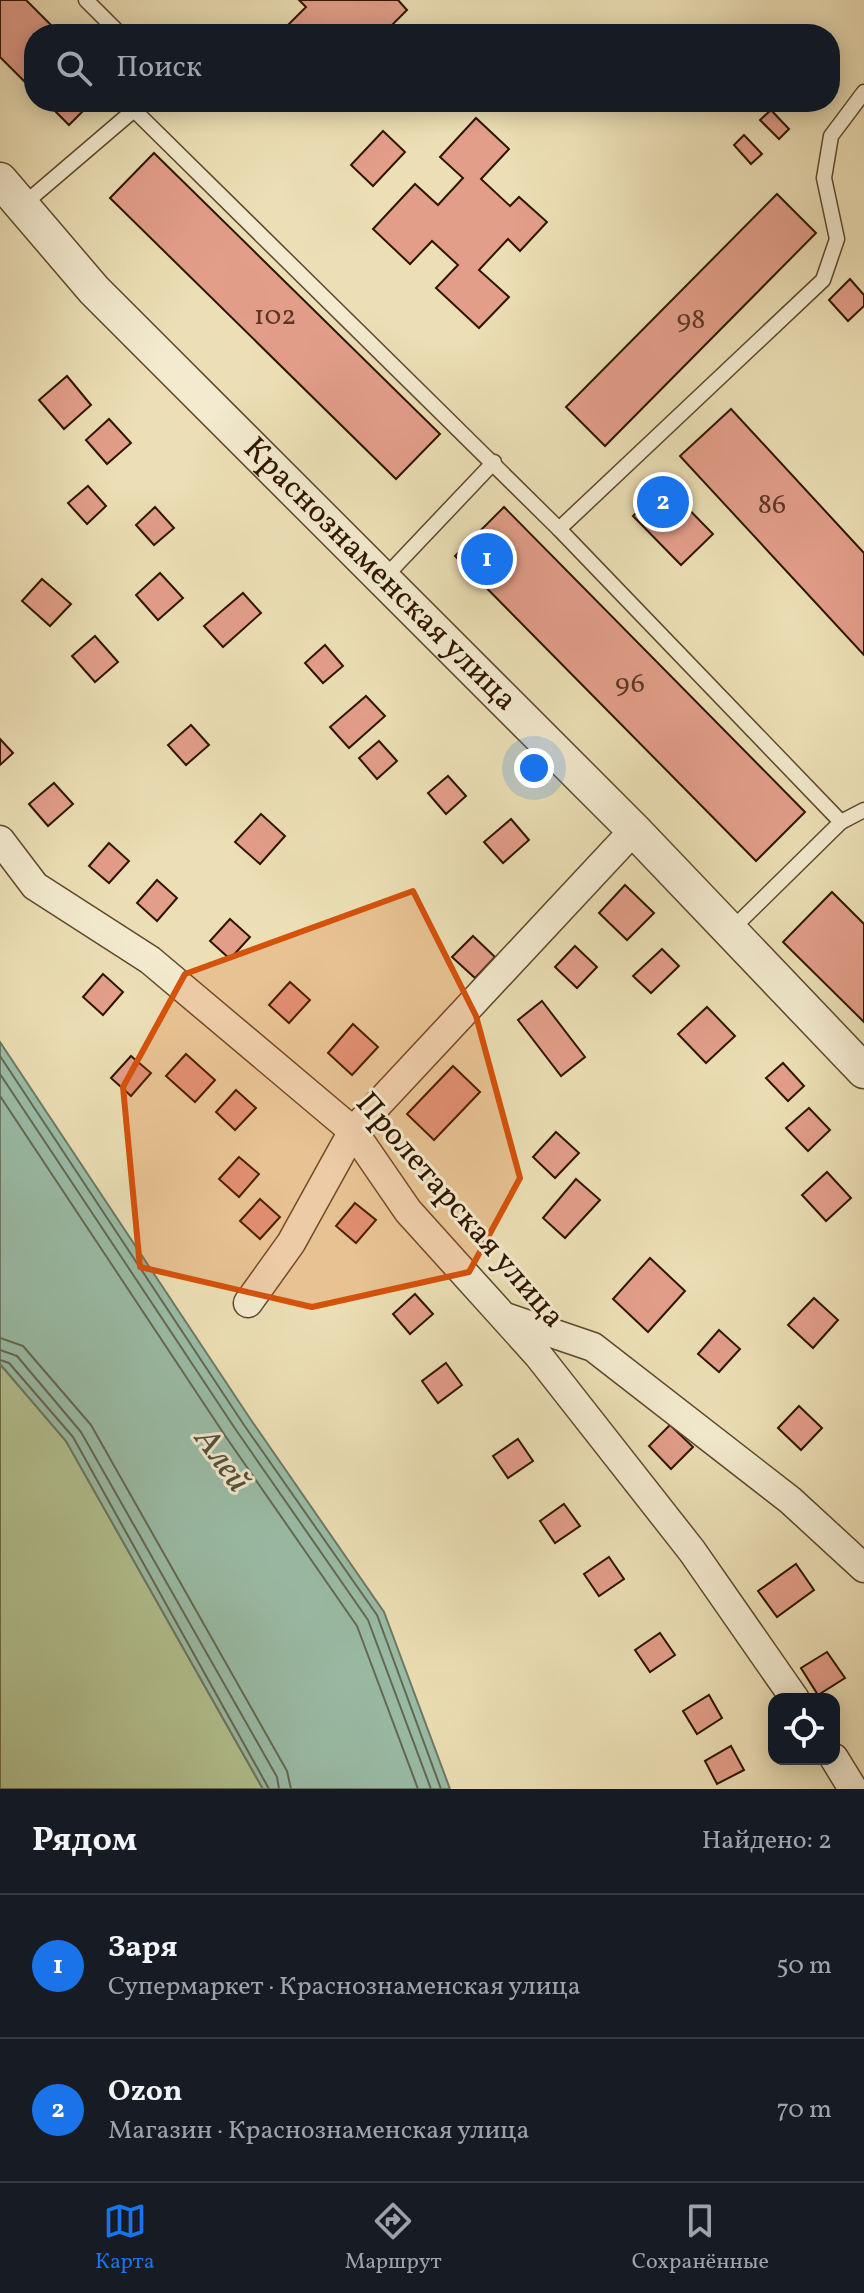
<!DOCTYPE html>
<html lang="ru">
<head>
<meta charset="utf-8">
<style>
	:root { --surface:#171b24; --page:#242831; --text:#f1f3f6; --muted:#9ea1a6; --line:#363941; --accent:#1a73e8 }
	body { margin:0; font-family:Vollkorn,serif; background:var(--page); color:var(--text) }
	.controls { position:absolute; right:24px; bottom:24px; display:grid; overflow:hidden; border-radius:16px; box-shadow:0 4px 20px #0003 }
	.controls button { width:72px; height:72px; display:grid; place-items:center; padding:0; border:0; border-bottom:2px solid var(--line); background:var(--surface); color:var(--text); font:40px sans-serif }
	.you { position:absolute; left:534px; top:768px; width:28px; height:28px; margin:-20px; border:6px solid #fff; border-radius:50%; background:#1a73e8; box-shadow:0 0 0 12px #1a73e833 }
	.badge { display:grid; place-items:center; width:52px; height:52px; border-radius:50%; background:var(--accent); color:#fff; font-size:26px; font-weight:700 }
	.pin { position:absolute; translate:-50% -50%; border:4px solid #fff; box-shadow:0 2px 8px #0006 }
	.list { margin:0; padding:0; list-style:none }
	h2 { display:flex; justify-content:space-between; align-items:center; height:104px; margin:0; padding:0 32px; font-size:34px }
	h2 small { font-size:26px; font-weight:400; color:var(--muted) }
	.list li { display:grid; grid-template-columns:52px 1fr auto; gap:24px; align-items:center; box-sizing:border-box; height:144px; padding:0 32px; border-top:2px solid var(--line) }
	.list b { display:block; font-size:30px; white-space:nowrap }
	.list p { margin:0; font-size:26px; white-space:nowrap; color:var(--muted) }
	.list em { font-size:26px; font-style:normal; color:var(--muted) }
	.icon { flex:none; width:44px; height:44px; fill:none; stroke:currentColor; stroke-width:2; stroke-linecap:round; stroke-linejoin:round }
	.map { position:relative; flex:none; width:864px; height:1789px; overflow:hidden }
	.search { position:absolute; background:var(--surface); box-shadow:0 4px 20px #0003; left:24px; right:24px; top:24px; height:88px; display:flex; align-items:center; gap:20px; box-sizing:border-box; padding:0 28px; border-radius:32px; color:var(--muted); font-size:30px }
	.sheet { height:392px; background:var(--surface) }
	nav { display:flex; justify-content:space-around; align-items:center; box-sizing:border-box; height:112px; border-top:2px solid var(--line); background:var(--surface); font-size:22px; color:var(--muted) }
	nav a { display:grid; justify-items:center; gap:4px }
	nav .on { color:var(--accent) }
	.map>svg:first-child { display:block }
	.green { fill:#b3c391; stroke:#706c48; stroke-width:2 }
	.water { fill:#9abda8; stroke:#6f7a65; stroke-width:2 }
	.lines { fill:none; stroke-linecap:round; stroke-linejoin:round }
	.shore { stroke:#646954; stroke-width:2 }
	.building { fill:#e39e8a; stroke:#2e1500; stroke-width:2 }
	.service-casing { stroke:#5e482d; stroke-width:17 }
	.minor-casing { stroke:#5e482d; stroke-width:31 }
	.tertiary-casing { stroke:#5e482d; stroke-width:37 }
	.service { stroke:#f3eacf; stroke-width:14 }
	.minor { stroke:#f3eacf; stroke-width:28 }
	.tertiary { stroke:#f3eacf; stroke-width:34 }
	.marked { fill:#d5520b; fill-opacity:0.2; stroke:#d5520b; stroke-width:6; stroke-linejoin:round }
	.labels { text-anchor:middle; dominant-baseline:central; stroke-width:6; stroke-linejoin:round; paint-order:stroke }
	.number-label { font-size:28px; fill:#5b3722 }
	.street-label { font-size:32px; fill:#2e1500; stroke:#f3eacf }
	.water-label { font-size:34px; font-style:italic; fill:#54503b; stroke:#f3eacf }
</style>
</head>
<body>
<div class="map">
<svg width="864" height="1789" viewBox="0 0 864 1789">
	<rect width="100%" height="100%" fill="#ecdfb5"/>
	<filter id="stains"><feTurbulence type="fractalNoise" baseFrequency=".0025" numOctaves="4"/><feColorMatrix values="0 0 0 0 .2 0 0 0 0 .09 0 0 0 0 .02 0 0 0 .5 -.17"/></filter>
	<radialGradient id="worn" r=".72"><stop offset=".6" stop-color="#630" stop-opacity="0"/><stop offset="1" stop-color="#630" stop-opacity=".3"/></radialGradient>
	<polygon class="green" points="0,1364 66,1441 263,1789 0,1789"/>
	<polygon class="water" points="0,1042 251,1420 384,1612 450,1789 263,1789 66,1441 0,1364"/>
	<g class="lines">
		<g class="shore">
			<polyline points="0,1056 244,1425 377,1615 441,1789"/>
			<polyline points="0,1074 236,1430 368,1620 431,1789"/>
			<polyline points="0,1096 226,1437 357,1626 418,1789"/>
			<polyline points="0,1338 23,1346 91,1425 287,1771 291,1789"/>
			<polyline points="0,1350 17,1356 81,1432 277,1777 279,1789"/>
			<polyline points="0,1360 9,1363 73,1437 269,1789"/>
		</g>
	</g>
	<g class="building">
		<polygon points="0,0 26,0 60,34 34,34 34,91 0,57"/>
		<polygon points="299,0 398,0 407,10 383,34 279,34 306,7"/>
		<polygon points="46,102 92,102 69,125"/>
		<polygon points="771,110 789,129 779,139 760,120"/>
		<polygon points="476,118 509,149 481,179 510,206 519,197 547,222 520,251 508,239 479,270 509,297 479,328 436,288 458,265 432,241 410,264 373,229 415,184 438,205 463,178 440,157"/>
		<polygon points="383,131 405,152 373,186 351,165"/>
		<polygon points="744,135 762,154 751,164 734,145"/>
		<polygon points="154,153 440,434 396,479 110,198"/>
		<polygon points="777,194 816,233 605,446 566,407"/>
		<polygon points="850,279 864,295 864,306 848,321 829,300"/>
		<polygon points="67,376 91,405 64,429 39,400"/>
		<polygon points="731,409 864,553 864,655 680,456"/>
		<polygon points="109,419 131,443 107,464 86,440"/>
		<polygon points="665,485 713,534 681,565 633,516"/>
		<polygon points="88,486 106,506 87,524 68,503"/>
		<polygon points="155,507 174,528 154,545 136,525"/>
		<polygon points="504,507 805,812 756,861 455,556"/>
		<polygon points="160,573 183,598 158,620 136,595"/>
		<polygon points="42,579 71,604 50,626 22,601"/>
		<polygon points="243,593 261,613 223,647 204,626"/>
		<polygon points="95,636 118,662 95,682 72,656"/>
		<polygon points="325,645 343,666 323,683 305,663"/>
		<polygon points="366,696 385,716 349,748 330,727"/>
		<polygon points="191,725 209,745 186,765 168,745"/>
		<polygon points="0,739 13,753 0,765"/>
		<polygon points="379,741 397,761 377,779 359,758"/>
		<polygon points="448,776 466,796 446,814 428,793"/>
		<polygon points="54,783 73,804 48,826 29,804"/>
		<polygon points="261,814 285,836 260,864 235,842"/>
		<polygon points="511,819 529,840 503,863 484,842"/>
		<polygon points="109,843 129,861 109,883 89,866"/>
		<polygon points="157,880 177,898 157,921 137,903"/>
		<polygon points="625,885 654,913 627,940 599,913"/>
		<polygon points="832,892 864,924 864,1022 783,942"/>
		<polygon points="230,919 250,937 230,959 210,941"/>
		<polygon points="473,936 495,957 475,978 452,957"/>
		<polygon points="575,946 597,967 577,988 555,967"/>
		<polygon points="662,949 679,966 651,993 633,976"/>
		<polygon points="103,974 123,992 103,1015 83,997"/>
		<polygon points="290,982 310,1000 289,1023 269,1005"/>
		<polygon points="542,1001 585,1057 561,1076 518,1020"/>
		<polygon points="707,1007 735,1036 706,1063 678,1034"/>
		<polygon points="353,1024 378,1047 352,1075 328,1053"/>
		<polygon points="186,1054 215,1080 195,1102 166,1076"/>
		<polygon points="131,1056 151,1073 131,1096 111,1078"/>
		<polygon points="783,1063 804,1086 788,1101 766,1078"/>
		<polygon points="453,1066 480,1092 434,1140 407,1114"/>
		<polygon points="236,1090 256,1108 235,1130 216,1112"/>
		<polygon points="809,1108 830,1130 808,1151 786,1128"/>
		<polygon points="556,1132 579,1153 555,1178 533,1157"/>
		<polygon points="239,1157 259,1174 239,1197 219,1179"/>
		<polygon points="827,1172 851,1198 826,1221 802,1195"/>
		<polygon points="576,1179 600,1200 565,1238 543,1218"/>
		<polygon points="260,1199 280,1217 260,1239 240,1221"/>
		<polygon points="355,1203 376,1220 356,1243 336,1226"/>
		<polygon points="650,1258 685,1291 648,1332 613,1299"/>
		<polygon points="415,1294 433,1314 410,1334 393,1314"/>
		<polygon points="814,1298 838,1320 813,1348 788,1325"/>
		<polygon points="719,1330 740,1349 719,1372 698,1354"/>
		<polygon points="446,1363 462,1385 438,1403 422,1381"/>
		<polygon points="799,1406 822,1428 801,1450 778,1428"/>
		<polygon points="670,1425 693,1447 671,1469 649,1446"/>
		<polygon points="518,1439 533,1461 508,1478 493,1456"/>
		<polygon points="564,1504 580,1526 555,1543 540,1521"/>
		<polygon points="609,1557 624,1579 599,1596 584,1574"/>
		<polygon points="796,1564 814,1590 777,1617 758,1591"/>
		<polygon points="660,1633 675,1655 650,1672 635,1650"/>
		<polygon points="827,1652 845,1678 818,1695 801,1668"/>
		<polygon points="709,1695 722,1718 697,1734 683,1711"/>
		<polygon points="731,1746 744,1770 717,1784 705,1761"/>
	</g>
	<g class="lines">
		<g class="service-casing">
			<g id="service">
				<polyline points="86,0 120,34"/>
				<polyline points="134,110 559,529"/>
				<polyline points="24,204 134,110 137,102"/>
				<polyline points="383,579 494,462"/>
				<polyline points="841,822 864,810"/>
				<polyline points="730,931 841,822 559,529 823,280 837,239 824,178 831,136 864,92"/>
			</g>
		</g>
		<g class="minor-casing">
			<g id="minor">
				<polyline points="0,840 35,886 150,960 353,1131 408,1211 538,1355 692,1551 795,1699"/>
				<polyline points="248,1303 291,1243 353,1131 634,830"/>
				<polyline points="505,1317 593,1347 790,1500 864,1568"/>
				<polyline points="834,1758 853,1789"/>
			</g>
		</g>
		<g class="tertiary-casing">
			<g id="tertiary">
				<path id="s1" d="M0,180L94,290L634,830L864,1071"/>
			</g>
		</g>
		<use href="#service" class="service"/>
		<use href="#minor" class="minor"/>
		<use href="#tertiary" class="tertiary"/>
	</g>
	<path class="marked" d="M413,891L476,1016L520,1178L469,1272L312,1307L140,1267L123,1087L185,974Z"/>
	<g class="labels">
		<g class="number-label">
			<text x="275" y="316">102</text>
			<text x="691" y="320">98</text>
			<text x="772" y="505">86</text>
			<text x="630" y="684">96</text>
		</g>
		<g class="street-label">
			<text stroke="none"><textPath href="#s1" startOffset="548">Краснознаменская улица</textPath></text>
			<text transform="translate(459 1211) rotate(49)">Пролетарская улица</text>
		</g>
		<g class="water-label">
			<text transform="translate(221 1461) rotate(54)">Алей</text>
		</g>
	</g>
	<rect width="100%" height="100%" filter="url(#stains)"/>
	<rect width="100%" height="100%" fill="url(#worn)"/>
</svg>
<div class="controls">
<button><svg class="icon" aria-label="locate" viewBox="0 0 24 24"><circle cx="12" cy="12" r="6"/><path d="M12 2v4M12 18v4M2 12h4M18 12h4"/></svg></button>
</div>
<div class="you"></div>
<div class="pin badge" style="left:487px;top:559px">1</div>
<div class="pin badge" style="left:663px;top:502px">2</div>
<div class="search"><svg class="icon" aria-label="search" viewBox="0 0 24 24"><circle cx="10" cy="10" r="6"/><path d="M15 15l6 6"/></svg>Поиск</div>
</div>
<section class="sheet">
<h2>Рядом<small>Найдено: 2</small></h2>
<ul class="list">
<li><span class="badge">1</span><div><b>Заря</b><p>Супермаркет · Краснознаменская улица</p></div><em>50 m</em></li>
<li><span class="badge">2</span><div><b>Ozon</b><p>Магазин · Краснознаменская улица</p></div><em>70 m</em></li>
</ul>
</section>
<nav>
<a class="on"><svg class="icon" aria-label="map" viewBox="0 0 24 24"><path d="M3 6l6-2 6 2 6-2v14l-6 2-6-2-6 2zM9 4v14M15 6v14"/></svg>Карта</a>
<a><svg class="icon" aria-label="directions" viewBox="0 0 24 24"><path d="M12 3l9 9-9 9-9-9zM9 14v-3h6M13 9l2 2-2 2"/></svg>Маршрут</a>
<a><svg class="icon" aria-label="saved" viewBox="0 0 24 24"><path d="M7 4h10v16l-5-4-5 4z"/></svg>Сохранённые</a>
</nav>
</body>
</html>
